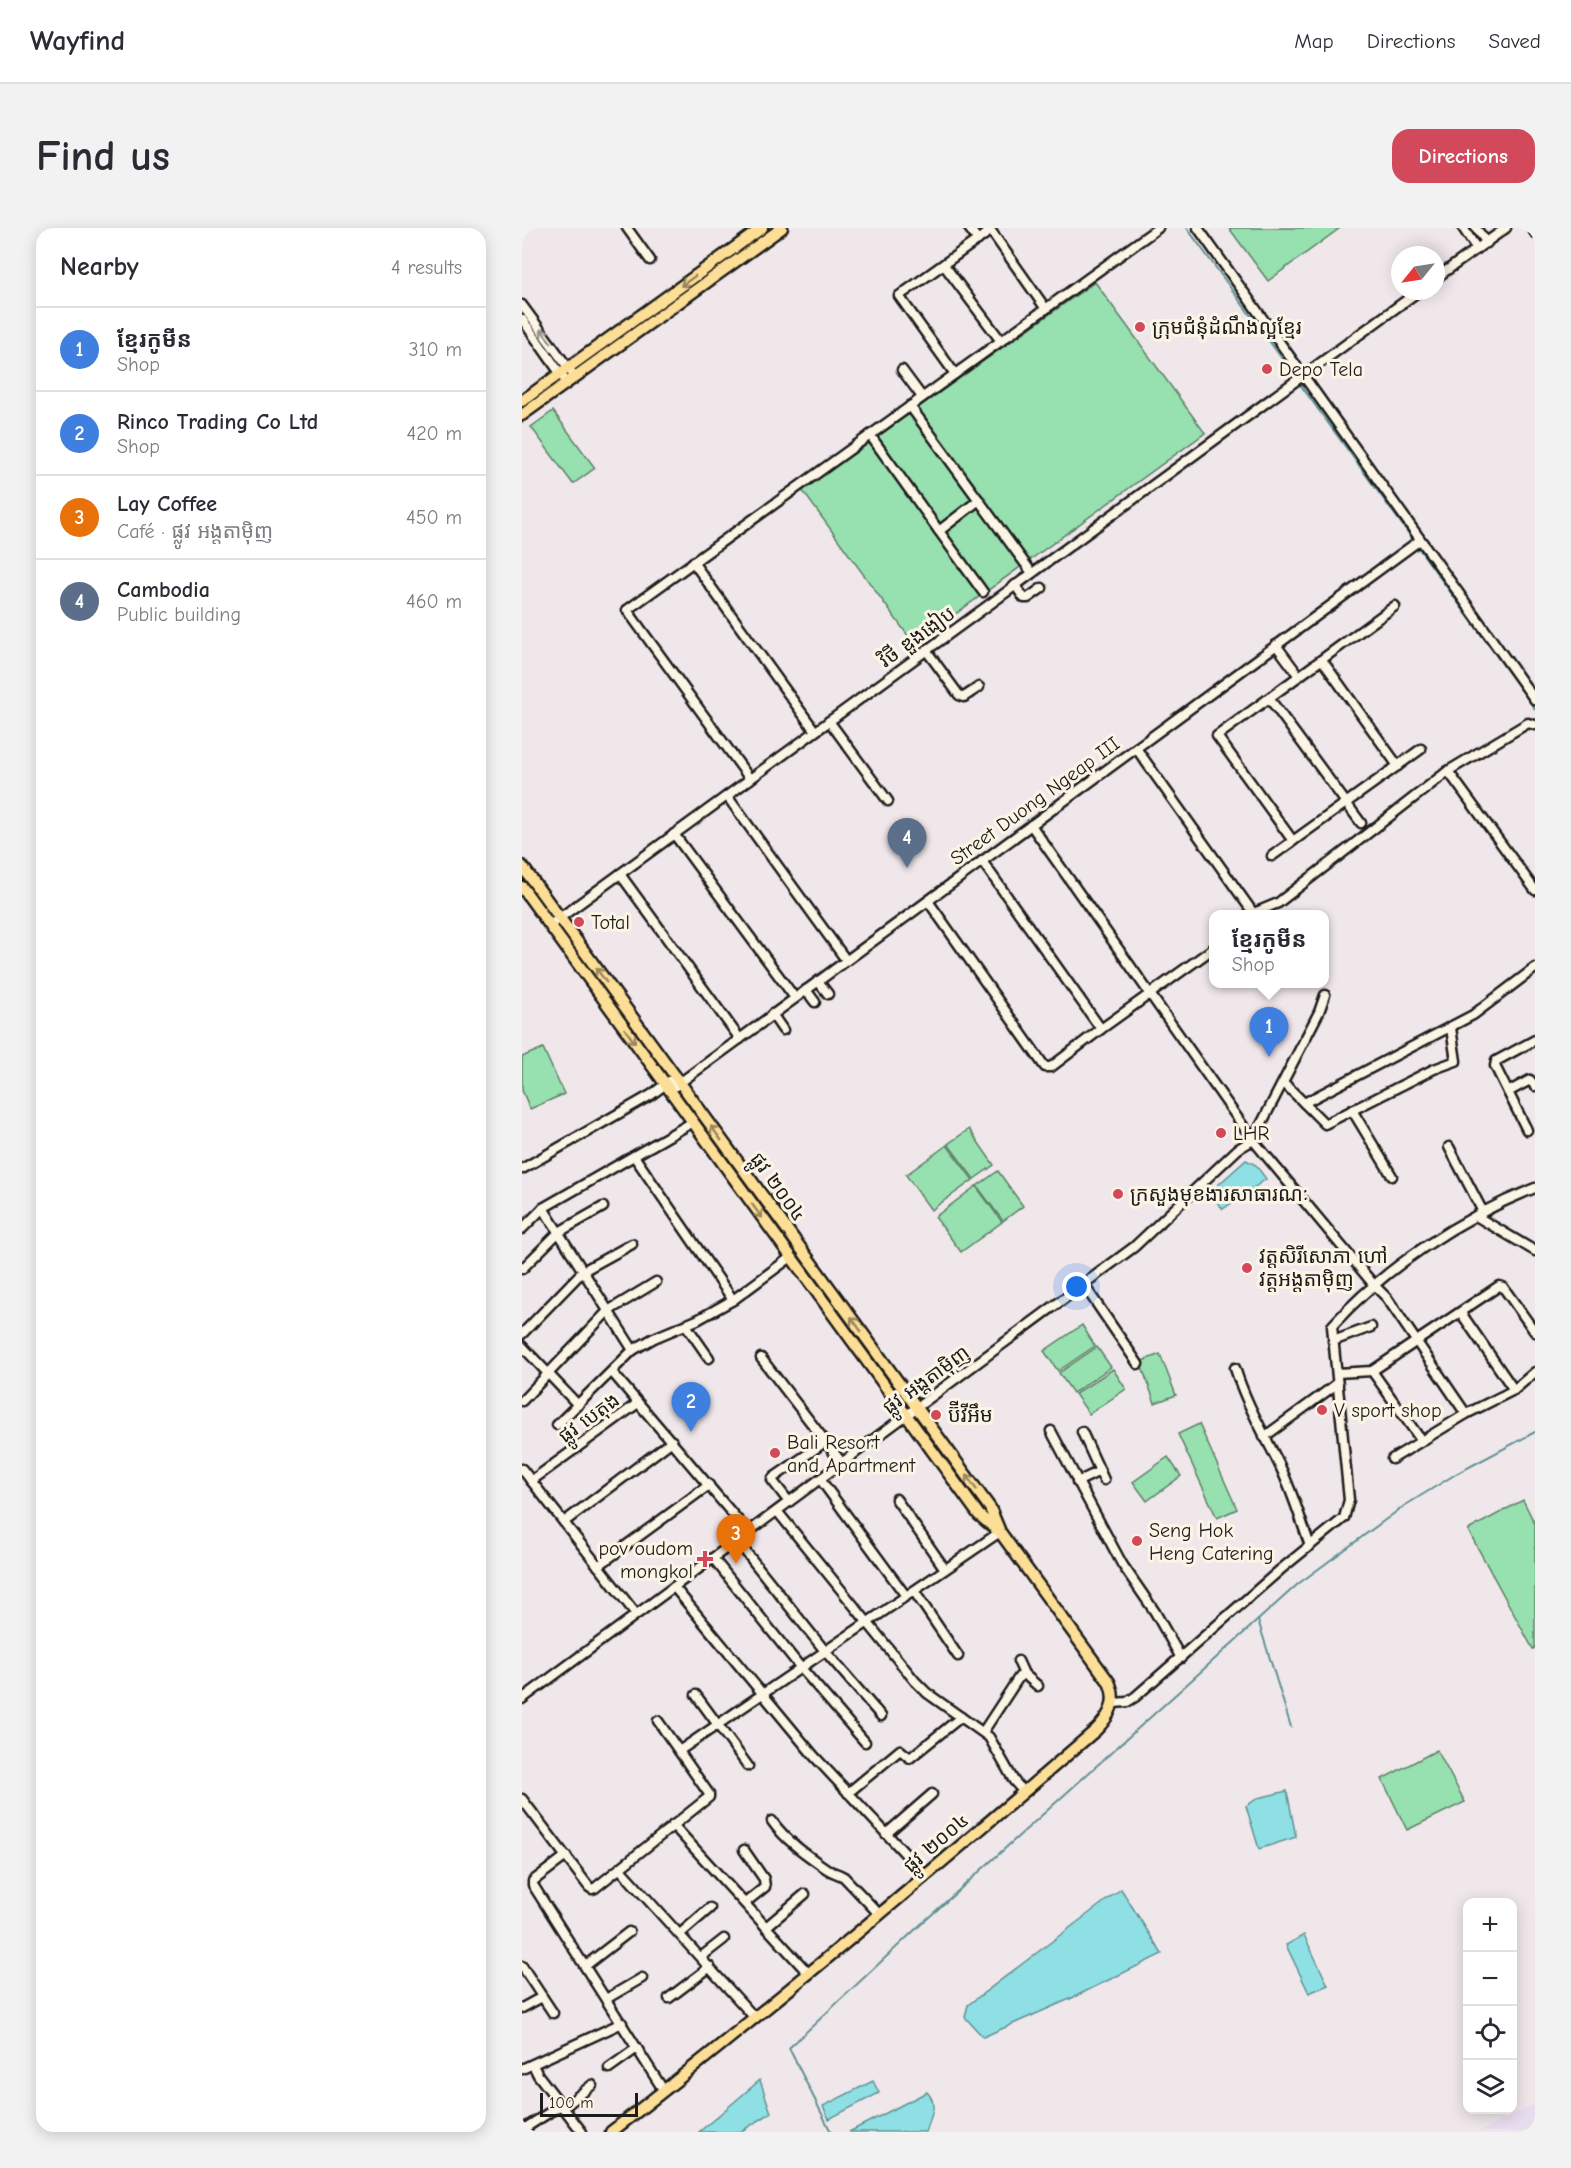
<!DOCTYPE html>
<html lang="en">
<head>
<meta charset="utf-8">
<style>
	:root { --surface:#fff; --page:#f2f2f3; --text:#2b2b33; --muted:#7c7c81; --line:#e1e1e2; --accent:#d1495b }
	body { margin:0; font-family:"Comic Neue","Noto Sans Khmer",sans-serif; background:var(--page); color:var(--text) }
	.controls { position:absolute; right:18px; bottom:18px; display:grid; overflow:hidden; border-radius:12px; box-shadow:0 3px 15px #0003 }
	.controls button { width:54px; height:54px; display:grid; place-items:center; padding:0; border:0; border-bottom:2px solid var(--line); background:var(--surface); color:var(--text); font:30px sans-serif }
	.compass { position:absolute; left:869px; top:18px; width:54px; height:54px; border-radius:50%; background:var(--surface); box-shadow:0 3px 15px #0003; rotate:240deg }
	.scale { position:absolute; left:18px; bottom:15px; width:98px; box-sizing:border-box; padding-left:6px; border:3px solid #1c1c1c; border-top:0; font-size:16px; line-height:21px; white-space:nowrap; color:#1c1c1c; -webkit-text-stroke:4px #fcf5e5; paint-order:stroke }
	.you { position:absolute; left:555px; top:1059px; width:21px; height:21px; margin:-15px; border:4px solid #fff; border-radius:50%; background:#1a73e8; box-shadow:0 0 0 9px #1a73e833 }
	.badge { display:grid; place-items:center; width:39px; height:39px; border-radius:50%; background:var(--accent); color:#fff; font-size:20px; font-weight:700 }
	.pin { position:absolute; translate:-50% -50px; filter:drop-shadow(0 2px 3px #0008) }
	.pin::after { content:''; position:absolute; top:32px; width:21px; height:18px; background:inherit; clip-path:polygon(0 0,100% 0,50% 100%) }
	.popup { position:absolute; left:687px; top:682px; width:120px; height:78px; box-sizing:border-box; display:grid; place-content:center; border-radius:12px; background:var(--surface); filter:drop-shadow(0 2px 4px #0005); font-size:20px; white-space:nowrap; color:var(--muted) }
	.popup b { font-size:22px; color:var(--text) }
	.popup::after { content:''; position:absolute; left:50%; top:100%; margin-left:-12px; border:12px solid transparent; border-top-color:var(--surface) }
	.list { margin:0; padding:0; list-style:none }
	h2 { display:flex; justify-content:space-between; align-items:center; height:78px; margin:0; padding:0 24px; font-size:26px }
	h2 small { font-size:20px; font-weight:400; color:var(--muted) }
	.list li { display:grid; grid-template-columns:39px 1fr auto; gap:18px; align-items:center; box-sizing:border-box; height:84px; padding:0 24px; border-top:2px solid var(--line) }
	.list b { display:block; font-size:22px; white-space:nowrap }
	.list p { margin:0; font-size:20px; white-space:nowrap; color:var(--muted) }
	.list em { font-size:20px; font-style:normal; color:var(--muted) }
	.icon { flex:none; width:33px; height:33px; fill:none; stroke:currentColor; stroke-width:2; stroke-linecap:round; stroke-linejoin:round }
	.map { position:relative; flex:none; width:1013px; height:1904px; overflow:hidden; border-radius:18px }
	header { display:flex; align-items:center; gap:36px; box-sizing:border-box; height:84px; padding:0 30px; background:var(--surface); border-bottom:2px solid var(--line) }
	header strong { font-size:28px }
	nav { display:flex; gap:33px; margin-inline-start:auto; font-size:21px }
	.intro { display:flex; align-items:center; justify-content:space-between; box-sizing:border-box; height:144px; padding:0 36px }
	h1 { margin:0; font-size:42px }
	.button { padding:15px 27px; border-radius:18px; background:var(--accent); color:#fff; font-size:21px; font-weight:700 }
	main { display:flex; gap:36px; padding:0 36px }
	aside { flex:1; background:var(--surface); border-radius:18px; box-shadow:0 3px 15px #0003 }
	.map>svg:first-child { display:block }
	.built { fill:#e8ddef }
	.green { fill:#97e0af; stroke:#5a7e66; stroke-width:1.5 }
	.water { fill:#8ee0e4; stroke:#609294; stroke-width:1.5 }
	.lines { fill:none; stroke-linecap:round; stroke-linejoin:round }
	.stream { stroke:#609294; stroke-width:2 }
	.minor-casing { stroke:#1c1c1c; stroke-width:13 }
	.major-casing { stroke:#1c1c1c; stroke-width:15 }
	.minor { stroke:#fcf5e5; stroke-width:8 }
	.major { stroke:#fdde96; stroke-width:10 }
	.oneway { stroke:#98875f }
	.oneway2 { stroke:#97938b }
	.poi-dot { fill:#d1495b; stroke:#fcf5e5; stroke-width:2 }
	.labels { text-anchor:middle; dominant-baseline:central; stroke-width:6; stroke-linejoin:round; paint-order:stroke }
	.poi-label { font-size:20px; fill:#1c1c1c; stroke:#fcf5e5; text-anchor:start }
	.street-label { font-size:20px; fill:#1c1c1c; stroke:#fcf5e5 }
</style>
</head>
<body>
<header>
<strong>Wayfind</strong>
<nav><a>Map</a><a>Directions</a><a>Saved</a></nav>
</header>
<div class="intro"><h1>Find us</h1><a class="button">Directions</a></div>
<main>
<aside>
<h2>Nearby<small>4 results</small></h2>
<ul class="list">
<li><span class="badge" style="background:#3f7fe0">1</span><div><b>ខ្មែរកូមីន</b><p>Shop</p></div><em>310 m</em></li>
<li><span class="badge" style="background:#3f7fe0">2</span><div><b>Rinco Trading Co Ltd</b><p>Shop</p></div><em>420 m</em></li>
<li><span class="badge" style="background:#e8710a">3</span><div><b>Lay Coffee</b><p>Café · ផ្លូវ អង្តតាម៉ិញ</p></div><em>450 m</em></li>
<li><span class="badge" style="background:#5c6f8a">4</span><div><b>Cambodia</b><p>Public building</p></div><em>460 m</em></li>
</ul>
</aside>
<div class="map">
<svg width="1013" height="1904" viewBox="0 0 1013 1904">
	<rect width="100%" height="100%" fill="#f0e7eb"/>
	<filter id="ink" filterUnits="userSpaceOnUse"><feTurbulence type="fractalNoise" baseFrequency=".0167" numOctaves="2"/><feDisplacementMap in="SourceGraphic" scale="12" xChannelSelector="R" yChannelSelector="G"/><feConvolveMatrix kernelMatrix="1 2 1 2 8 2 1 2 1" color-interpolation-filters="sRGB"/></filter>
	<g filter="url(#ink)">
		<polygon class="built" points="1013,1876 1013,1904 957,1904"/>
		<g class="green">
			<polygon points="707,0 818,0 746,53"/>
			<polygon points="573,54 683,205 392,416 280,262"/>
			<polygon points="31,183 73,240 51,256 9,199"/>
			<polygon points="21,820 42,866 8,881 0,862 0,829"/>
			<polygon points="447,901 472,937 452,951 426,916"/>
			<polygon points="425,917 451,952 409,982 384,947"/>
			<polygon points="476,943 501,978 481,993 455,958"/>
			<polygon points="454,958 480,994 439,1024 413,989"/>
			<polygon points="560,1097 573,1118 536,1143 522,1123"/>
			<polygon points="575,1119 589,1139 551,1165 537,1145"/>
			<polygon points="638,1126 654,1167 633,1175 618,1134"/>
			<polygon points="591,1141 604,1161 567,1186 553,1166"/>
			<polygon points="677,1196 715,1281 695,1290 656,1206"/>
			<polygon points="646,1229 659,1248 625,1273 611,1254"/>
			<polygon points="1001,1272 1013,1296 1013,1420 1011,1421 946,1302"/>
			<polygon points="915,1522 943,1574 885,1602 860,1551"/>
		</g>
		<g class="water">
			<polygon points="724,932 734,937 744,951 701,981 687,965"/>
			<polygon points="765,1563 774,1609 737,1621 724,1578 736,1570"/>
			<polygon points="599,1661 640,1726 550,1770 461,1809 443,1789 446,1777"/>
			<polygon points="782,1707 806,1757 787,1765 764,1717"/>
			<polygon points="238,1852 249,1885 218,1904 177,1904"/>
			<polygon points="351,1853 357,1865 307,1891 301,1878"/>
			<path d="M405,1864C417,1876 408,1890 404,1904H327Z"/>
		</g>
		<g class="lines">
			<g class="stream">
				<polyline points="665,0 774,150"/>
				<polyline points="777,155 892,313"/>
				<polyline points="895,318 1013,481"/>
				<polyline points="736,1392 769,1499"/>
				<polyline points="309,1904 267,1820 396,1699 776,1356 882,1278 934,1246 1013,1204"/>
			</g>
			<g class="minor-casing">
				<g id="minor">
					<polyline points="105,0 128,32"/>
					<polyline points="447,0 456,12"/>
					<polyline points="467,0 524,81"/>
					<polyline points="676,0 1013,472"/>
					<polyline points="941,0 955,21"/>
					<polyline points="954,0 965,15"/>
					<polyline points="1010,0 1013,5"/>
					<polyline points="422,37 479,113"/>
					<polyline points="914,50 984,0"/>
					<polyline points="0,77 53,149"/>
					<polyline points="0,91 45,155"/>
					<polyline points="380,142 400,169"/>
					<polyline points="433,146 377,68 468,3"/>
					<polyline points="388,178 510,345"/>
					<polyline points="348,207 417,303"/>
					<polyline points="457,272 417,303 461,364"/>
					<polyline points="171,334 293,503"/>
					<polyline points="493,357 502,370 506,370 520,360"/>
					<polyline points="754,417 777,448"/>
					<polyline points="404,422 437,467 442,469 457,459"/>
					<polyline points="800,432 876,538"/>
					<polyline points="747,470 839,595"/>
					<polyline points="307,493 366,573"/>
					<polyline points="614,520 732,686"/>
					<polyline points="926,543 1013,662"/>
					<polyline points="228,551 105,382 636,0"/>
					<polyline points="205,568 324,732"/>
					<polyline points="509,597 731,912 852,1057 865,1070 944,1186"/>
					<polyline points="152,606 273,770"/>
					<polyline points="771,613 695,508 873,378"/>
					<polyline points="750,628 899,521"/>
					<polyline points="460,633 579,801"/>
					<polyline points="98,646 218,811"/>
					<polyline points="406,673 523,839 529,839 579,801 692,720"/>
					<polyline points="732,685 756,675 926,543 1006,495 1013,497"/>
					<polyline points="28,697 897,63"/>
					<polyline points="296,753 306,766"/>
					<polyline points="284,762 293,774"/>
					<polyline points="250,786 261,802"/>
					<polyline points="762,855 803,896 912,841 934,833 929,800"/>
					<polyline points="148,862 898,312"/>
					<polyline points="986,864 973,838 974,833 1013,812"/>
					<polyline points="782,875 951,787 1013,740"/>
					<polyline points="830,882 870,948"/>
					<polyline points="1005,902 986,864 1008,852 1013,858"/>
					<polyline points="731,912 797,784 803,767"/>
					<polyline points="927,919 961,984"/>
					<polyline points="112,928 211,1072"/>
					<polyline points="0,941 129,867 153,849"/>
					<polyline points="21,980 111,1122"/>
					<polyline points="954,988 1013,1023"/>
					<polyline points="0,1001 21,980 171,894"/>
					<polyline points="0,1041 37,1004 81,979"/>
					<polyline points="562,1057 616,1136"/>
					<polyline points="939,1085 992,1162"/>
					<polyline points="164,1097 187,1130"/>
					<polyline points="0,1106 61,1043 110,1016"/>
					<polyline points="811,1113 849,1099"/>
					<polyline points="0,1118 56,1177"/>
					<polyline points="239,1130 320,1235"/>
					<path d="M713,1140C723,1173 740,1202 755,1232C769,1259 778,1290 788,1318"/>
					<polyline points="850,1143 899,1212"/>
					<polyline points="90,1144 226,1304"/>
					<polyline points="815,1145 850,1143 977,1058 981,1059 1013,1104"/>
					<polyline points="0,1173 86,1083 134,1054"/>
					<polyline points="35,1197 111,1122 132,1110 175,1092 211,1072 269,1029"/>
					<polyline points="529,1203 600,1336 633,1384 659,1430"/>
					<polyline points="560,1204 582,1252"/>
					<polyline points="742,1209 816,1155"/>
					<polyline points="870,1231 944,1186 992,1162 1013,1144"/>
					<polyline points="0,1241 114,1386"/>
					<polyline points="298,1251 384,1368"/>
					<polyline points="9,1253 116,1175"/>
					<polyline points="555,1254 578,1243"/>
					<polyline points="374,1271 423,1341"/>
					<polyline points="267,1274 250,1252 251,1250 303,1214"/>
					<polyline points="255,1283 393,1453 405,1465 467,1509 492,1553 502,1564"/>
					<polyline points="42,1294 150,1213"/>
					<polyline points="215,1313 303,1423 359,1488"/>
					<polyline points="191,1330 279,1440 343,1514"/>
					<polyline points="76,1338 187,1257"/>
					<polyline points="152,1359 292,1528 404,1648"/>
					<polyline points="392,1363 436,1428"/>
					<polyline points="496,1433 502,1446"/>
					<polyline points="174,1467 226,1538"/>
					<polyline points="0,1471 612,1019 716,921 731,912"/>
					<path d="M592,1475L605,1474L613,1469L758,1342L822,1290L827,1272L810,1098C862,1040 940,989 1013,960"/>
					<polyline points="461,1504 497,1449 502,1446 516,1458"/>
					<polyline points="157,1523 478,1304"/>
					<polyline points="326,1565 378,1522 388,1530 439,1489"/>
					<polyline points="0,1571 67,1659 70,1661 73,1660 187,1569 187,1566 136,1493"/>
					<path d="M250,1593C263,1612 286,1628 305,1641C310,1645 316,1645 322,1649L358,1687"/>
					<polyline points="151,1597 287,1746"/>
					<polyline points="364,1606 410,1566"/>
					<polyline points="222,1622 242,1651 243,1659 223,1675"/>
					<polyline points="44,1628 11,1653 11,1657 142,1863"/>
					<polyline points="98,1641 233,1790"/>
					<polyline points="244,1699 283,1666"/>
					<polyline points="158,1706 188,1680"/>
					<polyline points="179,1729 202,1711"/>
					<polyline points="0,1738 31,1785"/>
					<polyline points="63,1738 107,1704"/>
					<polyline points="147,1770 188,1739"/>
					<polyline points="84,1771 120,1750"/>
					<polyline points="0,1780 20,1769"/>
					<polyline points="11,1837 16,1847 60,1904"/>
					<polyline points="87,1840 115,1820"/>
					<polyline points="0,1841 100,1795"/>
					<polyline points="41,1880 70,1857"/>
					<polyline points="0,1902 39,1877"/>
				</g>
			</g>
			<g class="major-casing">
				<g id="major">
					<polyline points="0,173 240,0"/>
					<polyline points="0,187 260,0"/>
					<path d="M0,638L468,1280L478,1304L587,1454C596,1473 588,1488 574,1502C415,1639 255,1775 89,1904"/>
					<polyline points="0,659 457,1287 475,1302"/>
				</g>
			</g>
			<use href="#minor" class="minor"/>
			<use href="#major" class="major"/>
		</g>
		<defs><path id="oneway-shaft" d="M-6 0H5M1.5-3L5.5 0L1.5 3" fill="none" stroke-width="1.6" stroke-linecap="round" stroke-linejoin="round" transform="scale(1.5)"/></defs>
		<g class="oneway">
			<use href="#oneway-shaft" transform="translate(166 53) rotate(144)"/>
			<use href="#oneway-shaft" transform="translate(79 747) rotate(-126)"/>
			<use href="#oneway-shaft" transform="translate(108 808) rotate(54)"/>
			<use href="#oneway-shaft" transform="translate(194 905) rotate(-126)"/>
			<use href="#oneway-shaft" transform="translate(235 983) rotate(54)"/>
			<use href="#oneway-shaft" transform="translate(334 1096) rotate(-126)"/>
			<use href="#oneway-shaft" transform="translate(449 1254) rotate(-126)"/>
		</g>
		<use class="oneway2" href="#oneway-shaft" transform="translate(24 108) rotate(-127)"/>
	</g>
	<g class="poi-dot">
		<circle cx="618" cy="99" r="6"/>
		<circle cx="745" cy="141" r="6"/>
		<circle cx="57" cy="694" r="6"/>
		<circle cx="699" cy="905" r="6"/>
		<circle cx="596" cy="966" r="6"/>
		<circle cx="725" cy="1040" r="6"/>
		<circle cx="800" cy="1182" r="6"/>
		<circle cx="414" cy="1187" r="6"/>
		<circle cx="253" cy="1225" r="6"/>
		<circle cx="615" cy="1313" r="6"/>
		<path d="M180 1322h6v6h6v6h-6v6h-6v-6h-6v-6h6z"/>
	</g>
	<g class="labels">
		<g class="poi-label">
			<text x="630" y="99">ក្រុមជំនុំដំណឹងល្អខ្មែរ</text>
			<text x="757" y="141">Depo Tela</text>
			<text x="69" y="694">Total</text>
			<text x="711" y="905">LHR</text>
			<text x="608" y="966">ក្រសួងមុខងារសាធារណៈ</text>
			<text x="737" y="1028">វត្តសិរីសោភា ហៅ<tspan x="737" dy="23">វត្តអង្តតាម៉ិញ</tspan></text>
			<text x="812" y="1182">V sport shop</text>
			<text x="426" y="1187">ប៊ីវីអឹម</text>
			<text x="265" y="1214">Bali Resort<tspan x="265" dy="23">and Apartment</tspan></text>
			<text x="627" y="1302">Seng Hok<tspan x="627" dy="23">Heng Catering</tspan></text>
			<text x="171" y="1320" text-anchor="end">pov oudom<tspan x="171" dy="23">mongkol</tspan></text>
		</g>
		<g class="street-label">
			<text transform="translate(395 409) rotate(-36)">វិថី ឌួងងៀប</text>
			<text transform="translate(513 573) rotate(-36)">Street Duong Ngeap III</text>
			<text transform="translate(256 959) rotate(54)">ផ្លូវ ២០០៤</text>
			<text transform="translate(404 1152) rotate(-36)">ផ្លូវ អង្តតាម៉ិញ</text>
			<text transform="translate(67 1190) rotate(-36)">ផ្លូវ បេតុង</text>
			<text transform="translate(414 1615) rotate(-41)">ផ្លូវ ២០០៤</text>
		</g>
	</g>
</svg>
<div class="controls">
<button>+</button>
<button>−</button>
<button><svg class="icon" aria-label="locate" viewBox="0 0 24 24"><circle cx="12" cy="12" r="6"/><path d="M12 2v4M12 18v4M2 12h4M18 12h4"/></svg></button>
<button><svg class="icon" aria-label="layers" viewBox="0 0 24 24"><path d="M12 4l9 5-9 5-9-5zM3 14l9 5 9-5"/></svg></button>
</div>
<svg class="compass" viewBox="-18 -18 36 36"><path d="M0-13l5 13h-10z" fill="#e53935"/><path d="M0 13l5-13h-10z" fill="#7c7c81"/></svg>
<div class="scale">100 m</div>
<div class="you"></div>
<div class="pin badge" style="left:747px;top:829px;background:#3f7fe0">1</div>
<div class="popup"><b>ខ្មែរកូមីន</b>Shop</div>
<div class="pin badge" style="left:169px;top:1204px;background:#3f7fe0">2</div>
<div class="pin badge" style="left:214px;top:1336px;background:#e8710a">3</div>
<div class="pin badge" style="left:385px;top:640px;background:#5c6f8a">4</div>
</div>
</main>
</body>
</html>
